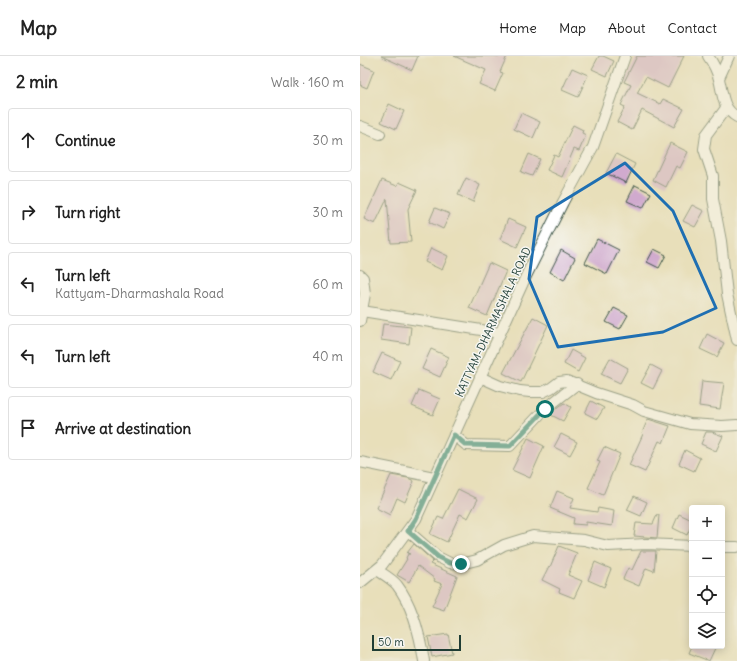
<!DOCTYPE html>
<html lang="en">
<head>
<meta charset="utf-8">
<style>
	:root { --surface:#fff; --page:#f2f2f2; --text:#222; --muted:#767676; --line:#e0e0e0 }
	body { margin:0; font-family:Delius,sans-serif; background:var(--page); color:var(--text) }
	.controls { position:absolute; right:12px; bottom:12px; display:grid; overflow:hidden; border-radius:4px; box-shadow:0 2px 10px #0003 }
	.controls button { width:36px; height:36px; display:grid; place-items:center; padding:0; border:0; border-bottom:1px solid var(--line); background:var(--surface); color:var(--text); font:20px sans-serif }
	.scale { position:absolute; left:12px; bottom:10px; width:89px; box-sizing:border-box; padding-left:4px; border:2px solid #1f3d34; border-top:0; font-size:11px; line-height:14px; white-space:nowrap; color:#1f3d34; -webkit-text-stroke:3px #f6f6f2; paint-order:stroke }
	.stop { position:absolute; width:12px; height:12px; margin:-9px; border:3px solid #0f766e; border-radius:50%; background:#fff }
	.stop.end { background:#0f766e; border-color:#fff; box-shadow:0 1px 4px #0008 }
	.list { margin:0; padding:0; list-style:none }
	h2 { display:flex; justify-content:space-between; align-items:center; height:52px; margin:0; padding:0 16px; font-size:17px }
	h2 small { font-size:13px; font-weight:400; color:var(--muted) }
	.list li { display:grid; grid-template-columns:26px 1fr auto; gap:12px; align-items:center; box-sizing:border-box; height:64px; margin:0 8px 8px; padding:0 8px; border:1px solid var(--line); border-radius:4px }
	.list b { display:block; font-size:15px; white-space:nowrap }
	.list p { margin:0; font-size:13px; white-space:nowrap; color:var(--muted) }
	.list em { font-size:13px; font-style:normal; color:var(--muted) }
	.icon { flex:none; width:22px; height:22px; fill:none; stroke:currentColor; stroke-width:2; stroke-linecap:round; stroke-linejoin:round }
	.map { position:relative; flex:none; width:377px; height:605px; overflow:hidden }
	header { display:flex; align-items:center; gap:24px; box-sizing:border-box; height:56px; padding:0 20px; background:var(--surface); border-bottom:1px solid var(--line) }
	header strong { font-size:19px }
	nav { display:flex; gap:22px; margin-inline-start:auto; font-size:14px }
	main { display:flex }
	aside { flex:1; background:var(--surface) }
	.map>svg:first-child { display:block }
	.building { fill:#d0aace }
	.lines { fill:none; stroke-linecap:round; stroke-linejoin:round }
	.minor-casing { stroke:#3d5548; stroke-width:12 }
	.minor { stroke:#fff; stroke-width:10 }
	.route { stroke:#0f766e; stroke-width:5 }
	.marked { fill:none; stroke:#1f6fb2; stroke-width:3; stroke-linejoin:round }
	.labels { text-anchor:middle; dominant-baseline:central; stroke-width:3; stroke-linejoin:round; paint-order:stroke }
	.street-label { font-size:11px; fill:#1f3d34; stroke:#f6f6f2 }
</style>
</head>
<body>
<header>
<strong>Map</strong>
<nav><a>Home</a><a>Map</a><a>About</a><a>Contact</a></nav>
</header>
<main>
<aside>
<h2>2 min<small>Walk · 160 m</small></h2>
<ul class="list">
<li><svg class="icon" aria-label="ahead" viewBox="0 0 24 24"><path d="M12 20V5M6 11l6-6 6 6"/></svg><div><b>Continue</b></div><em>30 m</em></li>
<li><svg class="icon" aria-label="right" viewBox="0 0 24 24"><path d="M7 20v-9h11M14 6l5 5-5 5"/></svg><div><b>Turn right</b></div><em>30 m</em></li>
<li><svg class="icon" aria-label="left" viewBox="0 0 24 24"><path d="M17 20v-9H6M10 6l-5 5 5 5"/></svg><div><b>Turn left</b><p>Kattyam-Dharmashala Road</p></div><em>60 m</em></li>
<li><svg class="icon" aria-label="left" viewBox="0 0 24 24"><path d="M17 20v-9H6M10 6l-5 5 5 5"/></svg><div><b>Turn left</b></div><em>40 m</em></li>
<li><svg class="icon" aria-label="arrive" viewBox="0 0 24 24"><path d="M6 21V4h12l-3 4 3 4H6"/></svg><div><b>Arrive at destination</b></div></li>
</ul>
</aside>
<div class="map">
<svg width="377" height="605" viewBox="0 0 377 605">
	<rect width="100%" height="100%" fill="#f6f6f2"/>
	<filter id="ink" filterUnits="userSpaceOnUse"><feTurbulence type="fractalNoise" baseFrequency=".025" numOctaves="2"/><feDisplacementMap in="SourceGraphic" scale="8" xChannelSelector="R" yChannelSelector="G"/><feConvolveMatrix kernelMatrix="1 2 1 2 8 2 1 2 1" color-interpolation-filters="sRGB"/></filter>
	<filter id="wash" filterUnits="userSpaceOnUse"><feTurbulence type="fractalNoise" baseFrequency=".012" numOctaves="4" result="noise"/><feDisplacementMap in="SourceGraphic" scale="16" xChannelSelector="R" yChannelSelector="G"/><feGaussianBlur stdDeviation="0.9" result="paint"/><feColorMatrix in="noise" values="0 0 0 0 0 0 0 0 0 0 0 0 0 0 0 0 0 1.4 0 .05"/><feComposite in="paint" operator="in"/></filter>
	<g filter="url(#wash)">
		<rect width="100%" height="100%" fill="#e8dfba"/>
		<g id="blocks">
			<g class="building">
				<polygon points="21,0 58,0 52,14"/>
				<polygon points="94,0 147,0 140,16 143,17 135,35 119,28 126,14"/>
				<polygon points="239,0 243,0 254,5 247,20 232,13"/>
				<polygon points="277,0 324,0 308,32 286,21 277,37 300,48 303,43 324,53 314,71 282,54 272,74 257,66 265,51 261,49 271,29 264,26"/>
				<polygon points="0,8 14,14 7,32 0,29"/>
				<polygon points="212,12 228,19 218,41 202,34"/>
				<polygon points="29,48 44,55 36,73 21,66"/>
				<polygon points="161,57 180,66 173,82 154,73"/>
				<polygon points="213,69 223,74 222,77 226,79 219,95 214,93 202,121 187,114 194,99 198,101"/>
				<polygon points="310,87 328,96 320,112 316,110 306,131 293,124"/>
				<polygon points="169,98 180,103 172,120 161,116"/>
				<polygon points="256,98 275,108 266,127 246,117"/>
				<polygon points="106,122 120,129 113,146 98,139"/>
				<polygon points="22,124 37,130 39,126 57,134 48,153 51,186 31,187 27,143 15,168 4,163"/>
				<polygon points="275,129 291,137 283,152 267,145"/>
				<polygon points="332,149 344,155 335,171 323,165"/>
				<polygon points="75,152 90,158 83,173 69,166"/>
				<polygon points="148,163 166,171 157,191 140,183"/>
				<polygon points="237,183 259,194 247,218 225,207"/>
				<polygon points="71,192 88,200 82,214 65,206"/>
				<polygon points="294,193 306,199 299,212 287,206"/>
				<polygon points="201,194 215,202 204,224 190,216"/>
				<polygon points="129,207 146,215 127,260 109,252"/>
				<polygon points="254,252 268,259 260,273 246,266"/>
				<polygon points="173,261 188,269 161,326 143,317"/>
				<polygon points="23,268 51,271 49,288 21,284"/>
				<polygon points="347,278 364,287 357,301 340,293"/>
				<polygon points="71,293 89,301 80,321 62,313"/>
				<polygon points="211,294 225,302 218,316 204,308"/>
				<polygon points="22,297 40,305 31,324 13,316"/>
				<polygon points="250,302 268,312 260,327 241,318"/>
				<polygon points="291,309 302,315 293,333 281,327"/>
				<polygon points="342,325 364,327 360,353 339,350"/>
				<polygon points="59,334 80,343 73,359 52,350"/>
				<polygon points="231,345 244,352 237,363 225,357"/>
				<polygon points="204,347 211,351 203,365 189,358"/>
				<polygon points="288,363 310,370 303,387 299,385 285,416 269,409 283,378 282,377"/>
				<polygon points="346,376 352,376 363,380 356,395 341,388"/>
				<polygon points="201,378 217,386 210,399 194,391"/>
				<polygon points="168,382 184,390 170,422 152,414"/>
				<polygon points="244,391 260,398 243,439 228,432 240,406 237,405"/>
				<polygon points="325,394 340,402 334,415 319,408"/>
				<polygon points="31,419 48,422 54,425 45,446 37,442 30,459 16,452"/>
				<polygon points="98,433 118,443 108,462 100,458 87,486 70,478 78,461 83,463"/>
				<polygon points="197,435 214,442 210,452 237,456 238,452 254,455 252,470 226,466 226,469 213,468 214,462 190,452"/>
				<polygon points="274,440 287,446 281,460 267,454"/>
				<polygon points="319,458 332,464 332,468 327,479 313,472"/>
				<polygon points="297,459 299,459 297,482 274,480 276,467 293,468"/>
				<polygon points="54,488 73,505 70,508 97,520 84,554 72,550 82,528 74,525 75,523 58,510 49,526 37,519 47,503 46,502 48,498 50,498 47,497"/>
				<polygon points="199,490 217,497 208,519 222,525 214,542 199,536 200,533 182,524 189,510 190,511"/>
				<polygon points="281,495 296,495 294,515 286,512 279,530 263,523 268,512 272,514"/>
				<polygon points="235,506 251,513 244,531 228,524"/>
				<polygon points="88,578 92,597 72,601 68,581"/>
				<polygon points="332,590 356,590 349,605 329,597"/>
			</g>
		</g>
	</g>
	<g filter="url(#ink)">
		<use href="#blocks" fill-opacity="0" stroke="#3d5548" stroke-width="1"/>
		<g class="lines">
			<g class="minor-casing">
				<g id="minor">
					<path d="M348,0C353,7 357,15 359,23C363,38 362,53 377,61"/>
					<polyline points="359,22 369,0"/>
					<polyline points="366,52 346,79 344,93 353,120 353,143 361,185 367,238 377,284"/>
					<polyline points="0,70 20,78"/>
					<polyline points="0,219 3,222 5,238 0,265"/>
					<polyline points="2,255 140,277"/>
					<polyline points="120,321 140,330 160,335 170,336 183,336 191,332 199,326 207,325 236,337 273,349 284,355 330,368 362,370 377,369"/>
					<polyline points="94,379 106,389 150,390 185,353 217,328"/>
					<polyline points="0,406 74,421"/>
					<polyline points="48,475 78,501 90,507 101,508 117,504 144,489 173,480 224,484 248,490 286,488 332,490"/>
					<polyline points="362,491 377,491"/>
					<path d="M17,514C23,518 32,523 37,529C53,550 60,579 64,605"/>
					<polyline points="0,527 22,509 56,463 167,218 203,146 233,91 265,0"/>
				</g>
			</g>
			<use href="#minor" class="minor"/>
		</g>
	</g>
	<g class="lines" filter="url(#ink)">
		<polyline class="route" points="101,508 90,507 78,501 48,475 56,463 94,379 106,389 150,390 185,353"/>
	</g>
	<path d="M0 0H377V605H0ZM265,107L313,155L356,252L303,276L198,291L169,223L177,161Z" fill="#e8dfba" fill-opacity=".55" fill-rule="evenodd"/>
	<path class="marked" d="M265,107L313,155L356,252L303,276L198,291L169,223L177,161Z"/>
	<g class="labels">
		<g class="street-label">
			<text transform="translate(133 266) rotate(-65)">KATTYAM-DHARMASHALA ROAD</text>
		</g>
	</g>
</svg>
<div class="controls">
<button>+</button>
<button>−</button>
<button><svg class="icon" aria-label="locate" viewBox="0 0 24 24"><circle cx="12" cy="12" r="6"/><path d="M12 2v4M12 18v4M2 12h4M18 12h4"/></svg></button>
<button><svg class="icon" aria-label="layers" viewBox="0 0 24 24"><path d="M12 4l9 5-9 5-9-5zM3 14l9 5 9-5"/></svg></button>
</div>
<div class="scale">50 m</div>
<div class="stop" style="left:185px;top:353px"></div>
<div class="stop end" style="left:101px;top:508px"></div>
</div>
</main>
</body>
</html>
